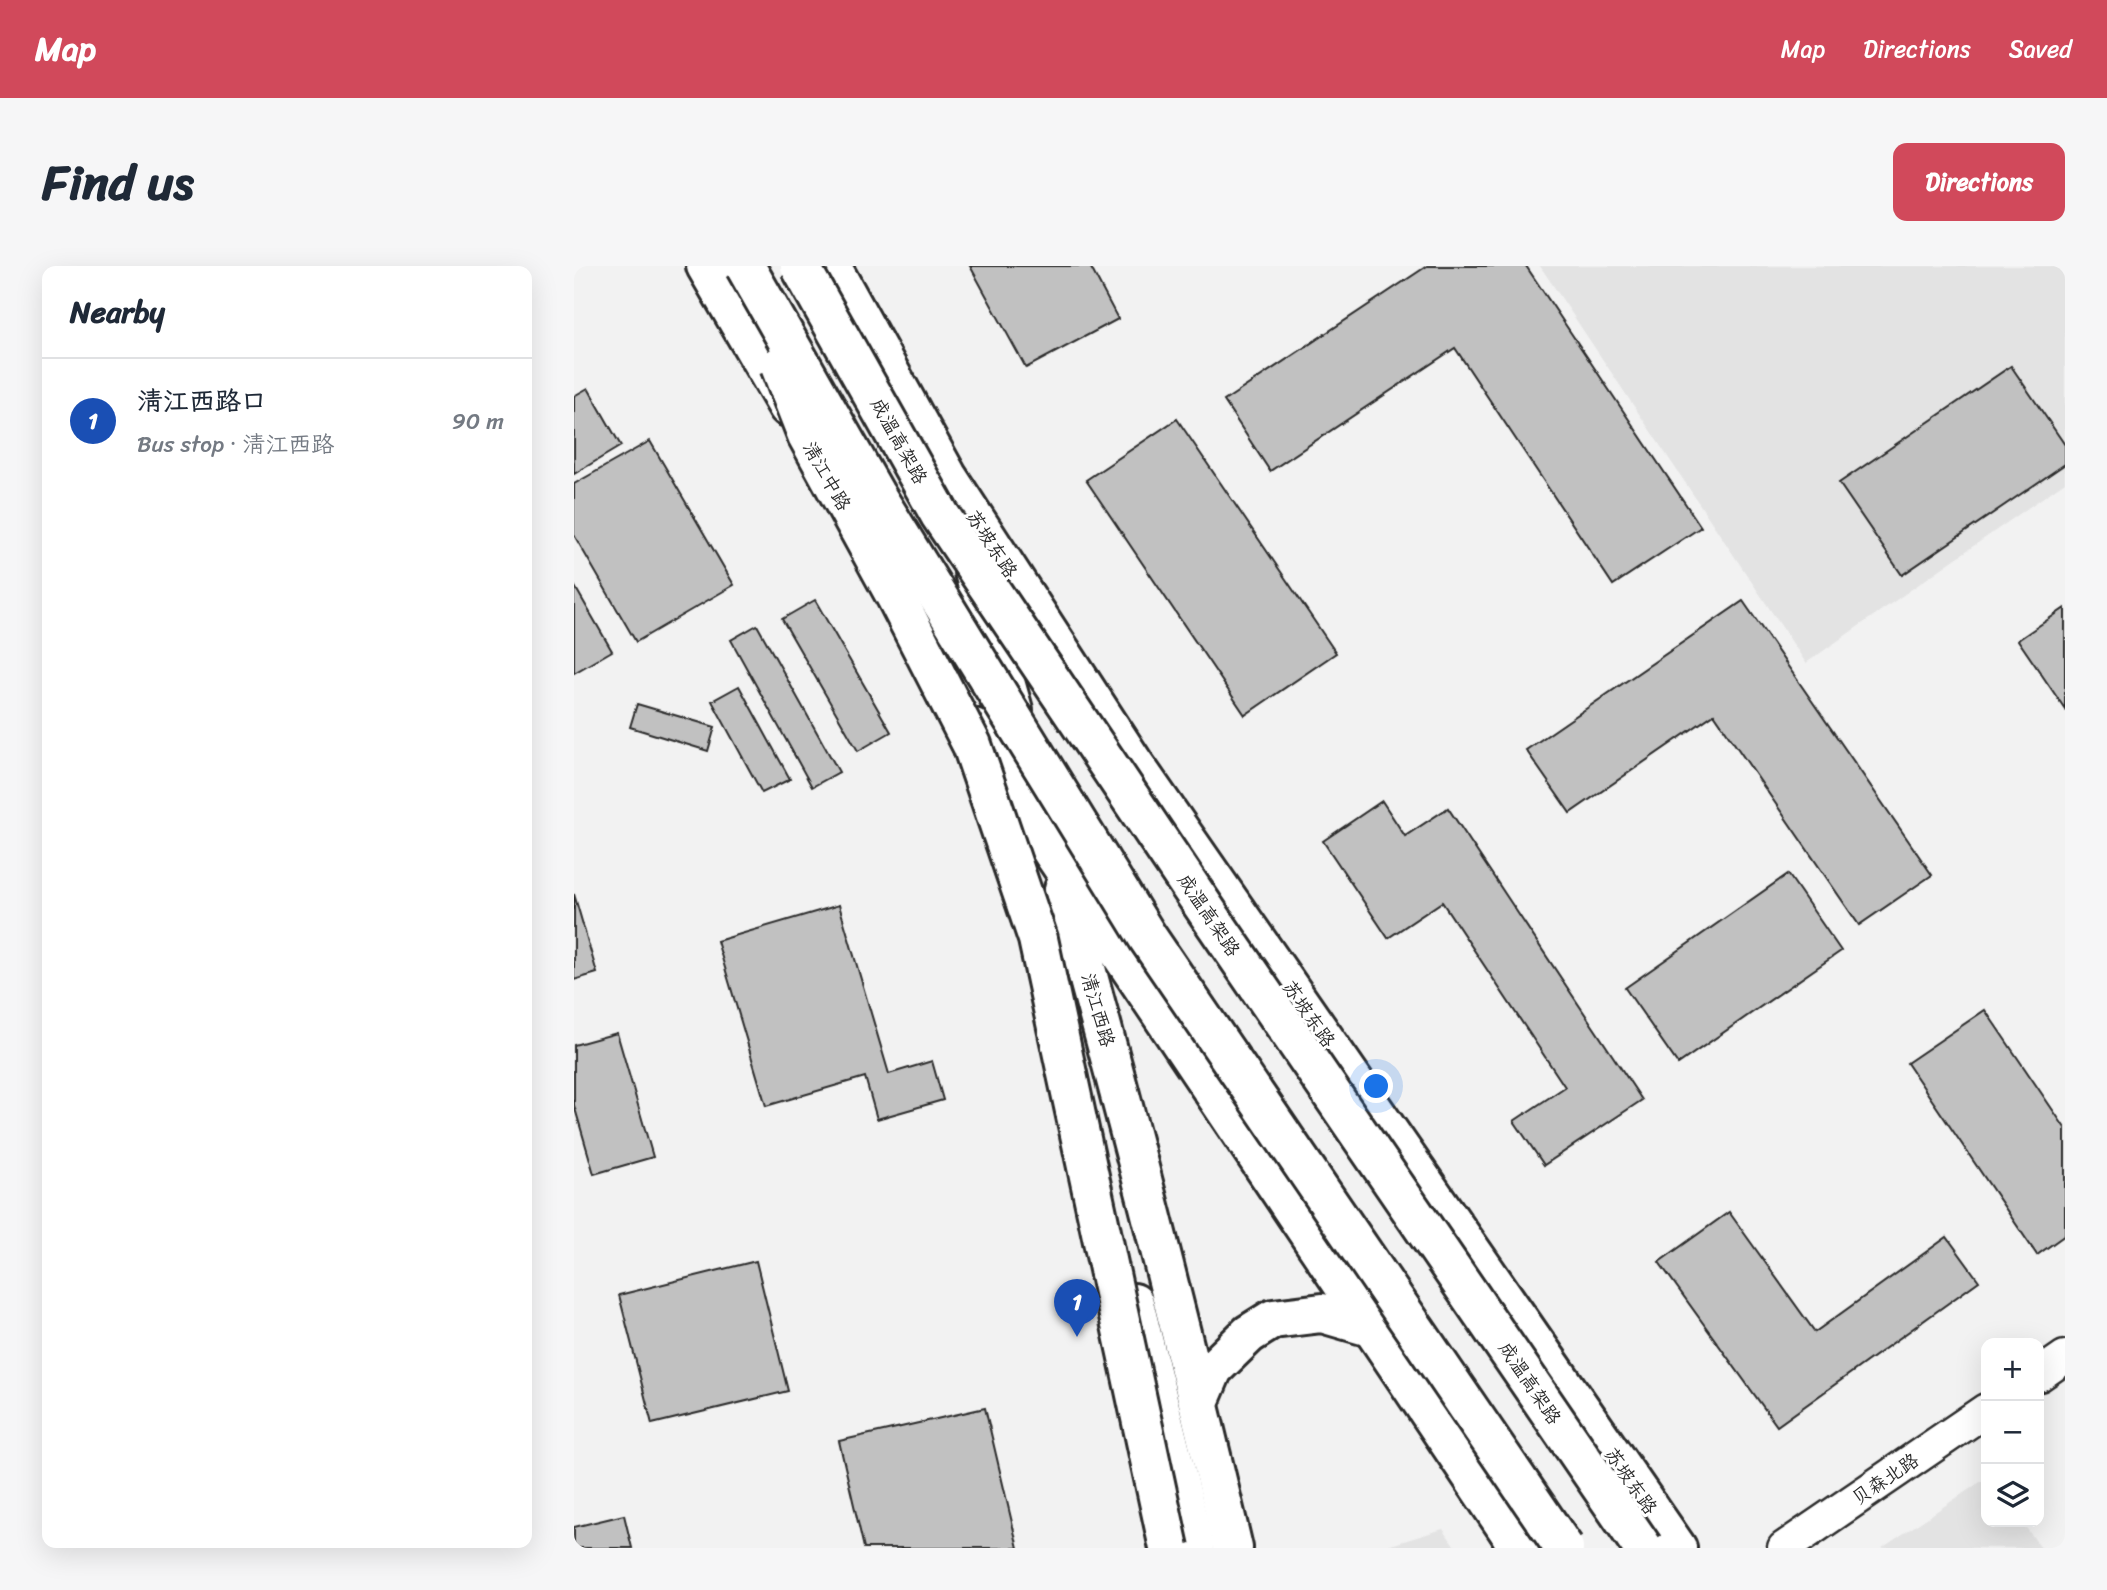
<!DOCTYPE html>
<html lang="en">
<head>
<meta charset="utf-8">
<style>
	:root { --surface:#fff; --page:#f6f6f7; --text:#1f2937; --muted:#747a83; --line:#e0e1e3; --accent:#d1495b }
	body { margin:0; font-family:Sriracha,"LXGW WenKai TC",sans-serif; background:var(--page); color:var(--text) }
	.controls { position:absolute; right:21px; bottom:21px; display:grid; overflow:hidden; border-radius:14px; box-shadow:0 7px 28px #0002 }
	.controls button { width:63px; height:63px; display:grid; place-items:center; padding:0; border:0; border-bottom:2px solid var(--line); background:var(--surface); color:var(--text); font:35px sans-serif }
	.you { position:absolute; left:803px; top:821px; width:24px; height:24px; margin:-18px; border:5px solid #fff; border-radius:50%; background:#1a73e8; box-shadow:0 0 0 10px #1a73e833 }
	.badge { display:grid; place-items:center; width:46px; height:46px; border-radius:50%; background:var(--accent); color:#fff; font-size:23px; font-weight:700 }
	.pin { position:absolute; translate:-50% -58px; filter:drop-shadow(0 2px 4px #0008) }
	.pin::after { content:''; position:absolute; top:37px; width:24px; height:21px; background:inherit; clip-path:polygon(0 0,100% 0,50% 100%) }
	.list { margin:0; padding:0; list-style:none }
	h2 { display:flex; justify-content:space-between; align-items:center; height:91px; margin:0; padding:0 28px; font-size:30px }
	h2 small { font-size:23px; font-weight:400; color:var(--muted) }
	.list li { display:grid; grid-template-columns:46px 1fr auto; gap:21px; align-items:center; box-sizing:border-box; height:126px; padding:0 28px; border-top:2px solid var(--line) }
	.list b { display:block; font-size:26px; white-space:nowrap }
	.list p { margin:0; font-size:23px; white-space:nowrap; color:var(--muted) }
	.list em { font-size:23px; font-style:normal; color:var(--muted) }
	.icon { flex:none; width:38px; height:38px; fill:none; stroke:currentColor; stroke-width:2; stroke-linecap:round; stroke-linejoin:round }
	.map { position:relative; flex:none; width:1491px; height:1282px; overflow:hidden; border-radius:14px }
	header { display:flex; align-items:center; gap:42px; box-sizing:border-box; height:98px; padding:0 35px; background:var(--accent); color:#fff }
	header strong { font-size:33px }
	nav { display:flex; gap:38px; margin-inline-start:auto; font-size:24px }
	.intro { display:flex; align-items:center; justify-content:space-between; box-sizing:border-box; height:168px; padding:0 42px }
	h1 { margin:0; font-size:49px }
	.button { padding:18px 32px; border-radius:14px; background:var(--accent); color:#fff; font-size:24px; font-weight:700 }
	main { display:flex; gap:42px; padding:0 42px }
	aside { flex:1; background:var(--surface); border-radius:14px; box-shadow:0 7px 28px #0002 }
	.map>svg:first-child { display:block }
	.built { fill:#e3e3e3 }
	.building { fill:#c1c1c1; stroke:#2b2b2b; stroke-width:2 }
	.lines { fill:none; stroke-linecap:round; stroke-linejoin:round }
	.tertiary-casing { stroke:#2b2b2b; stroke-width:37 }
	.primary-casing { stroke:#2b2b2b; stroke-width:44 }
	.trunk-casing { stroke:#2b2b2b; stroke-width:44 }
	.tertiary { stroke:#fff; stroke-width:32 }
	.primary { stroke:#fff; stroke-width:38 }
	.trunk { stroke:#fff; stroke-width:38 }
	.trunk-bridge-casing { stroke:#2b2b2b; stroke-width:44; stroke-linecap:butt }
	.trunk-bridge { stroke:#fff; stroke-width:38 }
	.labels { text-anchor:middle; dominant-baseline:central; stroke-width:6; stroke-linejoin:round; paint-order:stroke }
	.street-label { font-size:19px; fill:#2b2b2b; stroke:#fff }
</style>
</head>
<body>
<header>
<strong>Map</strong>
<nav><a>Map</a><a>Directions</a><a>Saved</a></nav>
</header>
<div class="intro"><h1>Find us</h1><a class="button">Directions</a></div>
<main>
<aside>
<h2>Nearby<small></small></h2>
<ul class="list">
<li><span class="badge" style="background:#1a4fb4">1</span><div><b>清江西路口</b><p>Bus stop · 清江西路</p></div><em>90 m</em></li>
</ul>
</aside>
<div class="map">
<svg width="1491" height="1282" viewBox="0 0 1491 1282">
	<rect width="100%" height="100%" fill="#f2f2f2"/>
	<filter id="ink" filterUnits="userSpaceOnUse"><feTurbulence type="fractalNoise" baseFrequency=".0143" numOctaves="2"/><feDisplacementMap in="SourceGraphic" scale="14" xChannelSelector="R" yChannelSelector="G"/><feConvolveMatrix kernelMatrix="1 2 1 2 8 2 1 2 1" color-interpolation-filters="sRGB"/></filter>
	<g filter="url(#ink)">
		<g class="built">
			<polygon points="966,0 1491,0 1491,216 1232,397"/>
			<polygon points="1412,1212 1412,1256 1448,1256 1467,1282 1308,1282"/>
			<polygon points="869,1263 882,1282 807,1282"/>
		</g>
		<g class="building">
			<polygon points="396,0 516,0 544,53 452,102"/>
			<polygon points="853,0 952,0 1127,261 1039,319 881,82 696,205 650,135"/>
			<polygon points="1437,100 1491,179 1491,198 1328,309 1265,217"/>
			<polygon points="14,122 47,180 0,208 0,130"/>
			<polygon points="603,153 762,387 671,449 512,214"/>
			<polygon points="76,175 160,319 62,376 0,269 0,218"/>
			<polygon points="0,319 38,385 0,407"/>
			<polygon points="241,334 317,466 284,485 208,353"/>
			<polygon points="1169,335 1358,609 1285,659 1140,448 996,547 952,484"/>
			<polygon points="1491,342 1491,443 1444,374"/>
			<polygon points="183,359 265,506 238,521 157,374"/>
			<polygon points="165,420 216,513 188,527 138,435"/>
			<polygon points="63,438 141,461 134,485 56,461"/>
			<polygon points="808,535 831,570 874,542 1068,834 970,899 940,855 991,821 868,636 814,672 749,575"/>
			<polygon points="1214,608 1267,685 1104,798 1051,722"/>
			<polygon points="0,628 23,707 0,714"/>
			<polygon points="265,639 315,808 358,795 369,834 303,853 291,811 192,840 143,675"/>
			<polygon points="1411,744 1491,862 1491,969 1463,989 1333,797"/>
			<polygon points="43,767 79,891 20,908 0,839 0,779"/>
			<polygon points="1155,946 1241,1066 1373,971 1405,1015 1203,1160 1085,996"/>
			<polygon points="182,995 214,1125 78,1158 45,1029"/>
			<polygon points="411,1142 444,1282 290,1282 265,1175"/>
			<polygon points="50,1249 58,1282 0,1282 0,1261"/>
		</g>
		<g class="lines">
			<g class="tertiary-casing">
				<g id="tertiary">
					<polyline points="1465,1109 1491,1091"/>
					<polyline points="1210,1282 1412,1144"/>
				</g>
			</g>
			<g class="primary-casing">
				<g id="primary">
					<polyline points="132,0 214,141"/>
					<polyline points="257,0 373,210 558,495 1103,1282"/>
					<polyline points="400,306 439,444"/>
					<polyline points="400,462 481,590 936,1267 943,1282"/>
					<path d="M490,623C551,841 607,1061 659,1282"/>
					<polyline points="560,1037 621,1282"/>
					<polyline points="625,1136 639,1103 675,1068 699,1053 748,1047 796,1061"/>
				</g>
			</g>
			<g class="trunk-casing">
				<polyline id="trunk" points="936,1267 947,1282"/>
			</g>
			<use href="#tertiary" class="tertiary"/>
			<use href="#primary" class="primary"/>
			<use href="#trunk" class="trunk"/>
			<g class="trunk-bridge-casing">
				<g id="trunk-bridge">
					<polyline points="171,0 301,228 574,672 990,1282"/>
					<polyline points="226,0 366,249 640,656 1069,1282"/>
					<polyline points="206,100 233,169 322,331 398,479 464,673 595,1282"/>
				</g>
			</g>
			<use href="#trunk-bridge" class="trunk-bridge"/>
		</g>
	</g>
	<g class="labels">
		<g class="street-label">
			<text transform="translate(325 175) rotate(61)">成温高架路</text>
			<text transform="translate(253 210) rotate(60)">清江中路</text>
			<text transform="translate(418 278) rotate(57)">苏坡东路</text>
			<text transform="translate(635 649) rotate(56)">成温高架路</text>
			<text transform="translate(524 744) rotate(74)">清江西路</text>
			<text transform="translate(735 748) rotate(55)">苏坡东路</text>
			<text transform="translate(956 1117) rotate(56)">成温高架路</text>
			<text transform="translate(1311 1213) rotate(-34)">贝森北路</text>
			<text transform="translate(1057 1215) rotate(55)">苏坡东路</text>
		</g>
	</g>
</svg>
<div class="controls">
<button>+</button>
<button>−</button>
<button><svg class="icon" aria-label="layers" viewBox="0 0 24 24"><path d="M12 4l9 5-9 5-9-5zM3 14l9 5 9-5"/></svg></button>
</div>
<div class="you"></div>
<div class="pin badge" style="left:503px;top:1071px;background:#1a4fb4">1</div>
</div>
</main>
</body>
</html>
